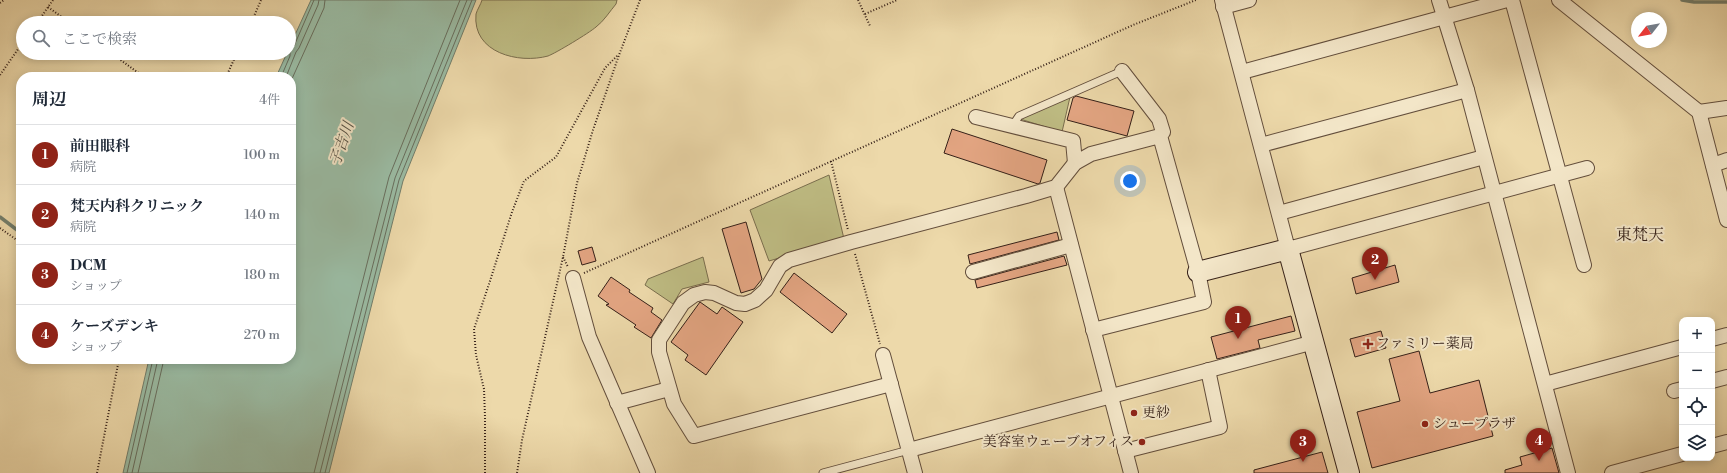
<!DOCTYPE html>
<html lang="ja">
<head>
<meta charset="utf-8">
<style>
	:root { --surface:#fff; --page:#f6f6f7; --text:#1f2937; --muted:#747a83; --line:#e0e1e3; --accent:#8f2418 }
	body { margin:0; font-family:"Libre Bodoni","Noto Serif JP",serif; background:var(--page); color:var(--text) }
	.controls { position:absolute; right:12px; bottom:12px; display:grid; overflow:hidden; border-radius:8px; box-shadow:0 2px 10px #0003 }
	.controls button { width:36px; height:36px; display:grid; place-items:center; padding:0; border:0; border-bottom:1px solid var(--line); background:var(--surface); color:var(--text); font:20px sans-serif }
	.compass { position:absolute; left:1631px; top:12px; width:36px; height:36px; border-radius:50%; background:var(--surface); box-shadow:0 2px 10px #0003; rotate:239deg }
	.you { position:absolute; left:1130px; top:181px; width:14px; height:14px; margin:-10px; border:3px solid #fff; border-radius:50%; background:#1a73e8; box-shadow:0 0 0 6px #1a73e833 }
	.badge { display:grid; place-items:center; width:26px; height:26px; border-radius:50%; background:var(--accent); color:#fff; font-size:13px; font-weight:700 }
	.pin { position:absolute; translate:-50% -33px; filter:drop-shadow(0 1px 2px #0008) }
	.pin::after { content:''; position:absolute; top:21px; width:14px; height:12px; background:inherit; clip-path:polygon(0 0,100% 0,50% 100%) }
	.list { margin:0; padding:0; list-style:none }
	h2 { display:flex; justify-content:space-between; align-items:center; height:52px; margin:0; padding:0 16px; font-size:17px }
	h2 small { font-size:13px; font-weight:400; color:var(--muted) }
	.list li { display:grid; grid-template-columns:26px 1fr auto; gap:12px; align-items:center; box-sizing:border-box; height:60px; padding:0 16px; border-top:1px solid var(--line) }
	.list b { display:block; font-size:15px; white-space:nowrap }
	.list p { margin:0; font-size:13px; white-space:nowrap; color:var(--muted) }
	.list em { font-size:13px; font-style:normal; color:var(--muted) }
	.icon { flex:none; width:22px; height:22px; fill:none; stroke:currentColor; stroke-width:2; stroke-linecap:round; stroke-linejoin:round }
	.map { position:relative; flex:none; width:1727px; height:473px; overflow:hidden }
	.search { position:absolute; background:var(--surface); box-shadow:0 2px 10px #0003; left:16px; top:16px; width:280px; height:44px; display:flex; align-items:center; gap:10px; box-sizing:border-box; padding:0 14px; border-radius:22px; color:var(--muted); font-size:15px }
	.panel { position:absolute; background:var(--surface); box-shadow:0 2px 10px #0003; left:16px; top:72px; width:280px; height:292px; border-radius:16px }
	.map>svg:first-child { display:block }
	.green { fill:#bfbd84; stroke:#7a6e4e }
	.water { fill:#9abba3; stroke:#727d6b }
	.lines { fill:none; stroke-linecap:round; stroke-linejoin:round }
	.shore { stroke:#686e5e; stroke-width:1 }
	.stream { stroke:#727d6b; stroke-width:3.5 }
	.building { fill:#e3a582; stroke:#352018 }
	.lane-casing { stroke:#634e3c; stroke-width:9 }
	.street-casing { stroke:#634e3c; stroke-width:16 }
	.secondary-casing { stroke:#352018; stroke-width:22 }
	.path { stroke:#352018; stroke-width:2; stroke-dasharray:1 2; stroke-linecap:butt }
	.lane { stroke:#f3e6c8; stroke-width:7 }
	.street { stroke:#f3e6c8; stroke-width:14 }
	.secondary { stroke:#f3e6c8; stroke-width:20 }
	.poi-dot { fill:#8f2418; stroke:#f3e6c8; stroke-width:1.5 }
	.labels { text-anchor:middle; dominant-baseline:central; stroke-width:4; stroke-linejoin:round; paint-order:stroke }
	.poi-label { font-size:14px; fill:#352018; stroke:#f3e6c8; text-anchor:start }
	.water-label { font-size:15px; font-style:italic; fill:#534e42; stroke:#f3e6c8 }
	.quarter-label { font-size:16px; fill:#352018; stroke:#f3e6c8 }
</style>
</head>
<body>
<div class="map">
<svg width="1727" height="473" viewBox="0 0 1727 473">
	<rect width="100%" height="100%" fill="#edd9aa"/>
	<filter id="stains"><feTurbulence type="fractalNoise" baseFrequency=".005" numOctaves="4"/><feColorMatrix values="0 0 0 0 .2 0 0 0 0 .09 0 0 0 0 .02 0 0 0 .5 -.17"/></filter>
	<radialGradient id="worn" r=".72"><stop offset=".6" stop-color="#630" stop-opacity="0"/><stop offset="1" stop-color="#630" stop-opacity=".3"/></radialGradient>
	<g class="green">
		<path d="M482,0H617L616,4C610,11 604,21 596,27C589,33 556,53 548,56C519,64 472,53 476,14C477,10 481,4 482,0Z"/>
		<polygon points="1070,97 1062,132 1020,119"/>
		<polygon points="829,175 844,239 769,261 750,210"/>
		<polygon points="703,257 709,282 682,289 673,304 645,285 648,279"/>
	</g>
	<polygon class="water" points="311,0 476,0 403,181 329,473 123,473 149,359 291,359 291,77 276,77 287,53 289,53 289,48"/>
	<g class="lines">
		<g class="shore">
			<polyline points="281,77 290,56 290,50 294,46 314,0"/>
			<polyline points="286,77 296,52 299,48 318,5 319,0"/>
			<polyline points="291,81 324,8 325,0"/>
			<polyline points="127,473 153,359"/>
			<polyline points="132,473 158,359"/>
			<polyline points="138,473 164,359"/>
			<polyline points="314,473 389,177 460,0"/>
			<polyline points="320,473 395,178 467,0"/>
			<polyline points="325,473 399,180 472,0"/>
		</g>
		<g class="stream">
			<polyline points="1682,0 1694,2 1727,2"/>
			<polyline points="0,217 21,233"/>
		</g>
	</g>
	<g class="building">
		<polygon points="1076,96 1134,111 1127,136 1067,120 1073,98"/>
		<polygon points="952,129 1047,160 1040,183 1038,184 944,153"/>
		<polygon points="746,222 762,279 754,289 741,293 722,229"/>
		<polygon points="1057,232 1059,240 970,264 968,255"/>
		<polygon points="592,247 596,261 582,265 578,251"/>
		<polygon points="1064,256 1067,265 977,288 975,280"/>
		<polygon points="1395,265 1399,282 1356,294 1352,278"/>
		<polygon points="794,273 847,314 832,333 780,292"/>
		<polygon points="611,277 630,290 629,292 653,308 651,312 662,320 651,338 634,327 636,325 606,305 609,304 598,296"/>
		<polygon points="700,302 717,314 722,307 743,322 706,375 685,360 688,355 671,342"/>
		<polygon points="1291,316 1295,331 1258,340 1260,348 1217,359 1211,337"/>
		<polygon points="1381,331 1386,348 1355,357 1350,339"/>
		<polygon points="1419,351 1430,393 1479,380 1493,436 1372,468 1357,412 1400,401 1389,359"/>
		<polygon points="1552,448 1559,473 1505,473 1505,470 1522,465 1520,457"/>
		<polygon points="1322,452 1328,473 1254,473 1254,470"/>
	</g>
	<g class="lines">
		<g class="lane-casing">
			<g id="lane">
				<polyline points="1013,125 1019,116 1122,71"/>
				<polyline points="823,473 909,450"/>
			</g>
		</g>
		<g class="street-casing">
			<g id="street">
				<polyline points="1222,0 1288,249 1587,168"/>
				<polyline points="1439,0 1467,90 1568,473"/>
				<polyline points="1512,0 1584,265"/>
				<polyline points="1559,0 1699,112 1727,220"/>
				<polyline points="1223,7 1249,0"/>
				<polyline points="1242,72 1507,0"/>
				<polyline points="1699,112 1727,108"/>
				<polyline points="976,117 1073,141 1075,163"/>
				<polyline points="1261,145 1467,90"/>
				<polyline points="1713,165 1727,160"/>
				<polyline points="1056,187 1131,473"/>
				<polyline points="1279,213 1484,157"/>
				<polyline points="973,272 1071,245"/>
				<polyline points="573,278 589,337 648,473"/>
				<polyline points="1093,330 1204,302 1198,272 1160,136 1163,132 1159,119 1122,71"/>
				<polyline points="1712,339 1727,335"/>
				<polyline points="883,355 915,473"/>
				<polyline points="1712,381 1727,377"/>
				<polyline points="891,384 694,436 674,404 659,352 659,340 683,303 694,295 705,292 714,293 736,303 745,304 755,300 766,290 780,266 789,260 851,242 1026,196 1056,187 1075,163 1091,154 1160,136"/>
				<polyline points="1545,384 1682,347"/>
				<polyline points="1674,391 1682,389"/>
				<polyline points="617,403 669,389"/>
				<polyline points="1712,446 1727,442"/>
				<polyline points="909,450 1314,342"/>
				<polyline points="1125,451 1220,427 1208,370"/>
				<polyline points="1612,473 1682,454"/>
			</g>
		</g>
		<g class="secondary-casing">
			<polyline id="secondary" points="1198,272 1288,249 1349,473"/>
		</g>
		<g class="path">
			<polyline points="858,0 870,26"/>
			<polyline points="0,3 4,0"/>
			<polyline points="48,7 70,23"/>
			<polyline points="865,14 897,0"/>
			<polyline points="37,23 53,0"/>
			<polyline points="251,23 261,0"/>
			<polyline points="111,53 144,77"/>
			<polyline points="0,75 23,42"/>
			<polyline points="226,77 237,53"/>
			<polyline points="831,161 848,230"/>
			<polyline points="0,228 21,243"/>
			<polyline points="855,254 880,344"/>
			<polyline points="563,257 568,267"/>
			<polyline points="584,273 1133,25 1196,0"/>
			<polyline points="97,473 119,359"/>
			<polyline points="485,473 485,417 484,389 476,355 474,329 489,284 512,212 524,181 556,157 605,68 618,55"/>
			<polyline points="517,473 522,440 563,257 577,183 593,130 619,55 640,0"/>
		</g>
		<use href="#lane" class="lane"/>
		<use href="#street" class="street"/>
		<use href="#secondary" class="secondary"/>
	</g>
	<g class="poi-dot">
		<path d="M1366 338h4v4h4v4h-4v4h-4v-4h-4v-4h4z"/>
		<circle cx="1134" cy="413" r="4"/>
		<circle cx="1425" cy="424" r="4"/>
		<circle cx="1142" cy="442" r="4"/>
	</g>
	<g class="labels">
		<g class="poi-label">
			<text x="1376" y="344">ファミリー薬局</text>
			<text x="1142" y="413">更紗</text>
			<text x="1433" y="424">シュープラザ</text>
			<text x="1134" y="442" text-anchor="end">美容室ウェーブオフィス</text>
		</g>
		<g class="water-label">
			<text transform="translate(342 144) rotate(-71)">子吉川</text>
		</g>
		<g class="quarter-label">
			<text x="1640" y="235">東梵天</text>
		</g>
	</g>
	<rect width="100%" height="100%" filter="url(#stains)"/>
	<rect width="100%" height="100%" fill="url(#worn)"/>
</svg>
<div class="controls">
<button>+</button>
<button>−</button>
<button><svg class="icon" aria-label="locate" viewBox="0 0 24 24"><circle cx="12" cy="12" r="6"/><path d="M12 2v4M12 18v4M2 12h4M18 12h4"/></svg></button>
<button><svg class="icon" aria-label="layers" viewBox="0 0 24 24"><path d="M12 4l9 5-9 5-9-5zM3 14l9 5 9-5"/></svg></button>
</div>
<svg class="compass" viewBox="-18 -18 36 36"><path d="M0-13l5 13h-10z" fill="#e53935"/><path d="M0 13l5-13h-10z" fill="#747a83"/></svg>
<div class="you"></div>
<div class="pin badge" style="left:1238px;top:339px">1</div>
<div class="pin badge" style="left:1375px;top:280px">2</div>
<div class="pin badge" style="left:1303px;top:462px">3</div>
<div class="pin badge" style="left:1539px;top:461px">4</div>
<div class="search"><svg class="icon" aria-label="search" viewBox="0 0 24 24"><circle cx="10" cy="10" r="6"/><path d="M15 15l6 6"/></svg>ここで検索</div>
<section class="panel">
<h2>周辺<small>4件</small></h2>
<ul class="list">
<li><span class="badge">1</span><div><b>前田眼科</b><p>病院</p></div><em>100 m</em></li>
<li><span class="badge">2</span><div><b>梵天内科クリニック</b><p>病院</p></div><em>140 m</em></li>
<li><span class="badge">3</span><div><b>DCM</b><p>ショップ</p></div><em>180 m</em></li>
<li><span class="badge">4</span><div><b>ケーズデンキ</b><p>ショップ</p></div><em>270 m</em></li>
</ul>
</section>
</div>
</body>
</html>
